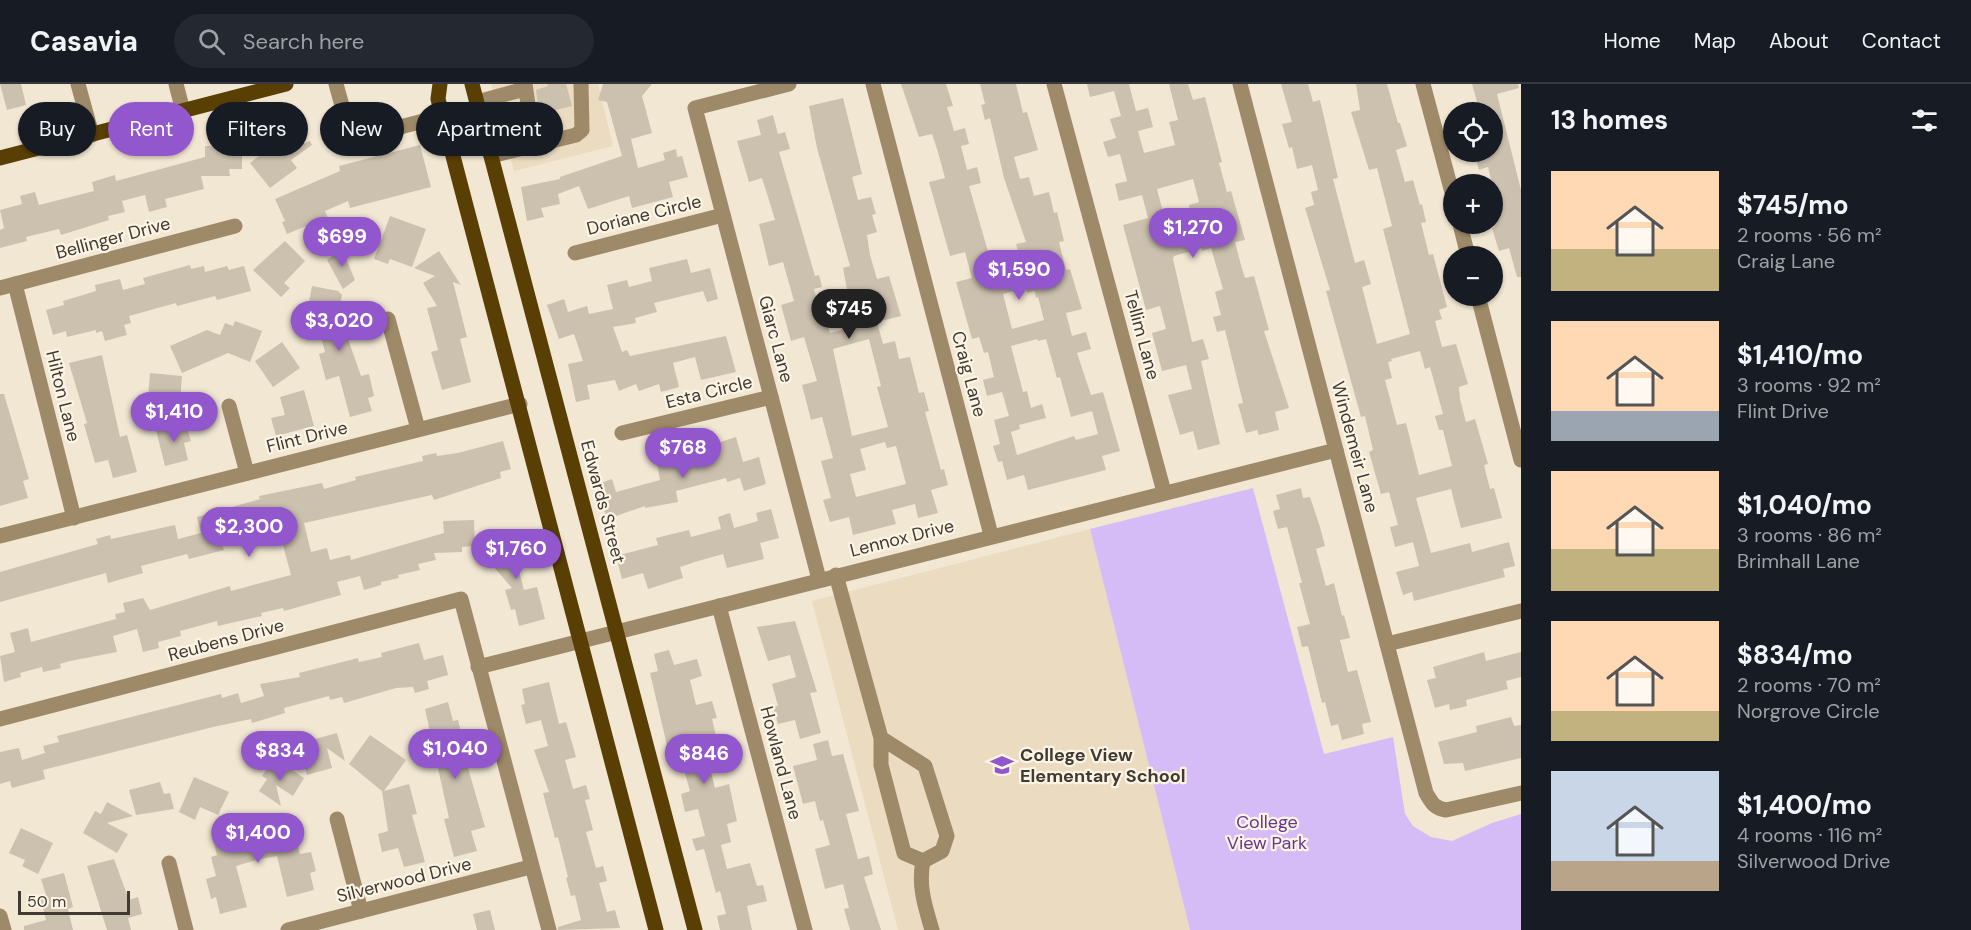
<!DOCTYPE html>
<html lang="en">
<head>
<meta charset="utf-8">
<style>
	body { margin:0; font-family:"DM Sans",sans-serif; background:#242831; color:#f1f3f6; height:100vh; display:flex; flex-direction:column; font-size:22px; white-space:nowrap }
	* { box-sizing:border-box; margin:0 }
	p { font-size:20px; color:#9ea1a6 }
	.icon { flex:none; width:33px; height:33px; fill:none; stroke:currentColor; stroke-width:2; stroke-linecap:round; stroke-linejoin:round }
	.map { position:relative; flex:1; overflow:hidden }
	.side { display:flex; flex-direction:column; background:#171b24; width:450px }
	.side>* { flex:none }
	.guide { position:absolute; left:18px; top:18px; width:570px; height:54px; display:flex; gap:12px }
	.buttons { position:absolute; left:1443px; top:18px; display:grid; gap:12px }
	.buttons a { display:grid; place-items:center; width:60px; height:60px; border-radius:50%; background:#171b24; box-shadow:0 2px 4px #0004; font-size:30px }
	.scale { position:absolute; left:18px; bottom:15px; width:112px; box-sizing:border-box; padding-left:6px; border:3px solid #3f3b33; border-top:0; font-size:16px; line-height:21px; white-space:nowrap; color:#3f3b33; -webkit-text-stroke:4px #fdf4e5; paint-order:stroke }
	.price { position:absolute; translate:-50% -51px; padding:0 14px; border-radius:21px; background:#9357cd; color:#fff; font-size:20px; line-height:39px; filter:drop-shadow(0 2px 3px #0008) }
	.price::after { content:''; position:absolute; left:50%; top:36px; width:18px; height:14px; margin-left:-9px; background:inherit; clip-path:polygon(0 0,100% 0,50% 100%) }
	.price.selected { background:#222; color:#fff }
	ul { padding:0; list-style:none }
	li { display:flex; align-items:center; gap:18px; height:150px; padding:0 30px }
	li span { display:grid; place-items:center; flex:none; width:168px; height:120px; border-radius:0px; color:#555 }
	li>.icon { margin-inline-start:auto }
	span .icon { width:72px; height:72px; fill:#fffc; stroke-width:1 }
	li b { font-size:26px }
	h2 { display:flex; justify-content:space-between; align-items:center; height:72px; padding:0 30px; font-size:26px }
	.pill { padding:0 21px; border-radius:27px; background:#171b24; box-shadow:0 2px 4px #0004; font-size:21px; line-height:54px }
	.pill.selected { background:#9357cd; color:#fff }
	header { display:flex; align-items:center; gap:36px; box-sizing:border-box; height:84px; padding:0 30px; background:#171b24; border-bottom:2px solid #363941 }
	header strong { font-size:28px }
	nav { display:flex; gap:33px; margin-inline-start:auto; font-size:21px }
	.search { width:420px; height:54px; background:#242831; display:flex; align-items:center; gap:15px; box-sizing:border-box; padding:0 21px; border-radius:33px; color:#9ea1a6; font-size:22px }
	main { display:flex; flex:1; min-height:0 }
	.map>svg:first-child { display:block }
	.built { fill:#eadbc1 }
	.green { fill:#d6bcf7 }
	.building { fill:#ccc1af; fill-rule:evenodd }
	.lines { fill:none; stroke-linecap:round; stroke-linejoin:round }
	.minor { stroke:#9e8a69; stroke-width:15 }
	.major { stroke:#5a3f04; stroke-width:15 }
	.labels { text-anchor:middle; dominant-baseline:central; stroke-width:4.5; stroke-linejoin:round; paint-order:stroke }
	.street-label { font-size:18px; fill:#3f3b33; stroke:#fdf4e5 }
	.poi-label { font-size:18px; font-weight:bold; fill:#3f3b33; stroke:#fdf4e5; text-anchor:start }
	.park-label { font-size:18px; fill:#643690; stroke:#fdf4e5 }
</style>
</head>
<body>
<header>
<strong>Casavia</strong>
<div class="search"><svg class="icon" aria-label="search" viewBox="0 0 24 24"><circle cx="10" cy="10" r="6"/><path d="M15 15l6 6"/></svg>Search here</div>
<nav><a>Home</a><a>Map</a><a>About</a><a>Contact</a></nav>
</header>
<main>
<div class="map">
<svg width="1521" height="846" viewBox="0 0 1521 846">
	<rect width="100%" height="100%" fill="#f2e7d3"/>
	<!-- built -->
	<g class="built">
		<path d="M491 0H598L613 62 514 87Z"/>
		<path d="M1090 445 1190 846H898L812 517Z"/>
	</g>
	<!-- green -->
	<path class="green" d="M1253 404 1324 670 1393 653 1405 730 1413 742 1431 753 1452 757 1492 739 1521 730V846H1190L1090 445Z"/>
	<!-- building -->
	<g class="building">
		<path d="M0 0H21L26 21 7 26Z"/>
		<path d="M547 0H566L572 22 539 30 536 6 548 2Z"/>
		<path d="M603 0H652L642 12 652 49 631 55 638 84 665 76 663 69 676 65 677 73 682 72 688 93 669 98 673 113 632 124 629 112 588 125 579 102 558 110 560 120 541 124 544 133 527 137 521 103 560 95V93L622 72 607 18 598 16Z"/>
		<path d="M901 0H946L953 22 947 23 954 47 965 44 969 60 961 62 967 86 977 83 981 99 969 102 994 188 1022 181 1016 160 1026 158 1004 94 990 34 985 36 981 21 985 20 980 0H1016L1023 29 1027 28 1038 66 1014 73 1020 95 1029 93 1034 112 1049 108 1054 129 1057 128 1064 157 1059 158 1066 186 1070 185 1082 225 1066 229 1072 252 1086 248 1091 265 1077 269 1091 311 1103 308 1120 367 1102 372 1106 386 1028 406 1024 391 1007 396 1002 377 998 378 993 362 1000 360 994 336 1009 332 1002 308 987 312 983 296 994 293 988 268 984 269 979 253 972 255 956 198 972 194 965 168 950 172 929 98 945 94 938 68 932 50 919 53ZM1026 203 1027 209 1035 207 1036 214 1038 213 1044 236 1012 245 1003 210ZM1037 255 1038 257 1046 255 1057 294 1060 293 1071 333 1092 327 1098 350 1076 356 1074 352 1017 371 1011 348 1020 345 1019 341 1046 334 1042 320 1031 324 1027 307 1023 308 1011 262Z"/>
		<path d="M1087 0H1129L1136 27 1148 24 1153 43 1138 47 1144 69 1175 61 1169 38 1178 36 1169 0H1188L1193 16 1205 13 1222 78 1219 79 1227 108 1231 107 1245 156 1235 158 1241 181 1245 194 1254 192 1269 246 1264 247 1289 324 1275 328 1279 346 1259 351 1257 346 1246 349 1238 320 1243 319 1225 246 1217 248 1213 233 1221 231 1215 208 1223 205 1211 164 1202 167V164L1174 172 1173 175 1192 258 1203 255 1209 275 1201 277 1220 360 1198 366 1193 347 1180 351 1168 311 1192 305 1186 281 1162 287 1152 249 1166 245 1160 222 1146 226 1123 141 1148 134 1142 111 1119 117 1115 100 1127 97 1120 70 1108 73 1103 58 1116 54 1110 35 1121 32 1114 7 1090 13ZM1193 95 1199 118 1189 121 1190 125 1164 132 1157 105Z"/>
		<path d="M1281 0H1308L1313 18 1320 16 1338 94 1333 95 1355 179 1364 176 1371 200 1362 203 1377 260 1410 250 1383 145 1392 142 1377 84 1369 86 1351 28 1360 26 1356 0H1387L1398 39H1400L1407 62 1396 66 1405 98 1413 96 1420 121 1422 120 1426 138 1421 139 1429 171 1433 170 1447 223 1439 226 1442 235 1435 237 1442 263 1456 260 1468 300 1459 303 1460 315 1466 338 1475 335 1488 380 1484 381 1490 405 1494 404 1502 434 1461 444 1451 405 1416 414 1431 469 1470 459 1472 468 1509 458 1515 482 1503 485 1505 493 1414 517 1412 508 1403 511 1396 488 1419 482 1413 458 1395 463 1390 443 1398 441 1389 408 1381 410 1369 368 1373 366 1365 332 1361 333 1326 207 1330 206 1305 124 1314 121 1311 108 1318 106 1312 81 1297 85 1292 63 1289 64 1282 40 1292 38ZM1420 267 1425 285 1430 283 1443 330 1435 332 1439 346H1443L1452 382 1419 391 1406 339 1397 341 1385 296 1392 294 1388 278 1392 277 1391 275Z"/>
		<path d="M1472 0H1518L1519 4 1497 10 1521 106V193H1517L1509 164 1499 167 1492 144 1495 143 1492 133V100L1488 83 1479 86 1474 68H1492V28H1480Z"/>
		<path d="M843 14 862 90 852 93 858 116 871 113 876 130 872 131 877 148 867 151 870 171 877 195 889 192 901 232 877 238 883 260 895 257 899 275 910 273 919 309 924 308 929 327 925 328 941 386 944 385 948 401 931 406 938 429 918 434 915 420 892 426 896 440 853 451 849 433 830 438 823 416 831 414 821 377 833 374 822 333 811 336 802 301 817 297 804 253 791 257 781 221 794 217 783 178 769 182 759 140 775 136 768 113 762 94 749 98 737 57 761 51 757 36 773 31 778 50 785 48 790 65 779 68 815 192 819 191 822 203 814 205 821 232 825 230 830 249 854 243 843 184 850 182 817 64 809 22ZM869 255 881 302 877 303 888 343 852 352 833 265ZM885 358 887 364 896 362 906 400 856 413 850 390 866 386 860 365Z"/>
		<path d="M519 23V39L503 43 499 28Z"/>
		<path d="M310 57 312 61 291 76 297 84 270 104 250 79 275 59 277 62 279 60 285 67Z"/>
		<path d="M242 61V85H229L230 92H201L204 105 165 115 167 123 149 128 145 111 122 117 125 128 108 132 109 136 61 151 59 145 26 153 27 157 0 164V146L4 144 0 126 22 120 20 112 35 108 39 121 94 107 92 98 115 91 116 97 205 73V62Z"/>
		<path d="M420 61 431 103 350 124 348 117 325 127 332 144 316 151 311 140 287 150 282 138 285 137 275 115 340 87 339 82Z"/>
		<path d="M390 132 426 145 412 183 390 175 388 180 374 175Z"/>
		<path d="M285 157 305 177 284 199 290 204 281 213 253 186Z"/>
		<path d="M345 162V172L355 196 343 205 327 176Z"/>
		<path d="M439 167 461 201 453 198 467 253 460 255 471 298 442 306 431 268 438 266 427 224 437 222 423 199 435 192 414 184Z"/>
		<path d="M687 175 691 189 710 184 718 215 707 218 703 207 654 219 657 228 635 234 636 239 613 243 622 268 627 266 630 272 726 252 736 288 701 296 695 273 673 279 679 303 661 308 659 300 639 307 636 300 619 307 615 296 587 301 590 315 576 318 568 280 583 277 574 250 559 255 547 221 564 215 568 228 587 222 589 230 613 225 607 201 627 196 629 203 652 197 649 184Z"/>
		<path d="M190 181 191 185 204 182 205 188 227 182 229 186 244 182 251 207 217 216 215 212 177 222 176 219 129 232 131 239 124 241 127 251 105 257 102 247 96 249V246L67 253 66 247 53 251 46 226 64 221 63 217 96 207 95 201 120 195 123 206 145 200 143 194Z"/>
		<path d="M312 202 338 207 342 211 333 256 347 252 361 292 369 290 374 312 368 314 372 327 350 333 339 292 326 296 319 270 325 268 318 242 319 236 306 234Z"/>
		<path d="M235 237 262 247 250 278 228 269 182 289 170 262 207 246 220 251 225 239 233 242Z"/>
		<path d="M282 258 300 284 273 303 255 277Z"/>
		<path d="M102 271 120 353 127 351 137 388 113 394 108 376 95 379 84 340 87 339 69 279Z"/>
		<path d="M150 289 182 292 179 331 147 327Z"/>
		<path d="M304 306 314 342 276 352 271 334 285 331 280 313Z"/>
		<path d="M0 310H4L29 395 23 397 28 414 0 422Z"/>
		<path d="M185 338 191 357 184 359 188 376 165 382 156 346Z"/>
		<path d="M736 353 743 378 759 373 766 400 744 407 740 394 727 398 726 394 676 407 678 418 645 424V422L607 435 595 401 612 395 616 408 660 396 657 380 679 376 677 370 693 366 696 376 720 370 717 359Z"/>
		<path d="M503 357 511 385 500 388 501 394 434 416 432 411 304 439 311 468 327 464 330 476 350 471 351 476 444 449 443 437 474 436 475 462 462 463V468L434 469 436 476 418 480 420 486 398 491 399 494 381 498V501L364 506 360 492 337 498 341 511 284 527 283 524 261 529 262 532 244 536 218 542 217 537 180 547 181 552 158 558 159 564 143 568 137 545 113 552 117 568 70 577 60 580 61 584 43 588 42 583 20 589 21 593 4 598 0 572 15 568 10 549 28 544 31 558 116 535 115 530 125 528 123 519 143 514 150 526 230 502 231 507 291 491 281 454 271 457 269 448 222 461 224 466 189 475 187 470 141 482 143 489 108 499 106 489 0 518V488L98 460 96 455 110 451 111 455 175 441 178 455 201 449 197 433 260 415 259 412 322 399 324 405 356 396 355 393 423 377 422 372 436 369 437 372 458 369Z"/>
		<path d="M1301 404 1303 414 1310 413 1320 443 1325 462 1316 465 1326 502 1334 499 1342 532 1344 531 1350 554 1340 556 1348 588 1357 586 1371 638 1362 640 1364 650 1342 656 1338 640 1331 642 1325 618 1322 619 1308 562 1302 563 1297 543 1310 540 1299 499H1302L1287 443 1278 445 1273 427 1280 425 1276 411Z"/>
		<path d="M771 425 779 454 760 459 764 475 727 484 723 470 698 477 680 483 683 494 648 505 643 489 622 495 616 472 658 461 656 454 689 446 691 453 721 445 718 433 730 429 734 444 758 437 756 429Z"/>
		<path d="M502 448 518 466 521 464 530 474 518 484 524 506 537 503 545 535 519 542 515 525 511 526 505 506 512 504 494 483 497 480 485 465Z"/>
		<path d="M795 537 817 608 810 609 821 649 800 655 795 636 778 640 773 623 778 622 772 600 796 593 790 571 768 577 757 543Z"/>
		<path d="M419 559 424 576 443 571 448 591 427 597 429 605 415 609 413 603 396 604 344 619 342 613 330 616 329 612 284 624 285 629 252 639 251 635 213 643 43 686 45 695 12 704 10 697 0 700V668L19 664 22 676 45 669 43 662 59 658 57 652 221 610 222 614 238 609 241 619 264 612 260 600 300 593 299 589 358 574 359 578 382 573 381 569Z"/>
		<path d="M669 566 674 581 697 575 702 592 690 596 696 621 712 617 717 634 712 635 717 656 704 659 705 665 715 704 729 700 737 737 727 740 731 758 721 761 727 785 750 779 757 802 763 801 767 817 747 822 752 846H720L717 832 726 830 720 807 716 809 704 765 696 767 692 755 705 752 698 725 685 728 681 710 690 707 679 668 669 670 650 589 658 587 654 570Z"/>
		<path d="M1484 568 1486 577 1521 568V593L1506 597 1508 605 1466 616 1467 622 1450 626 1449 620 1435 624 1427 596 1436 594 1433 583Z"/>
		<path d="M549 598 559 640 566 638 576 673 565 676 573 705 586 701 590 715 585 716 593 746 586 748 596 784 603 782 607 797 599 799 607 828 615 826 620 844 558 846V843L581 836 575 811 571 812 566 794 568 793 558 753 555 754 543 709 549 708 534 666 548 662 541 636 526 640 521 621 525 620 522 605Z"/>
		<path d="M448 618 453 637 458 636 463 655 460 656 485 743 471 747 477 767 454 773 444 735 449 734 425 625Z"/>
		<path d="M1511 633 1514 642 1521 641V674L1465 687 1463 679 1444 680 1438 658 1477 648 1476 642Z"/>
		<path d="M337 649 345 677 327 664 332 684 307 691 302 674 308 673 304 658Z"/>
		<path d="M370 651 406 676 384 707 409 700 417 730 412 731 425 778 404 783 398 764 382 768 378 750 388 747 382 707 349 680Z"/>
		<path d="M828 656 832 672 843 670 854 709 859 727 846 730 858 775 869 772 873 790 864 793 881 846H850L844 825 849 824 843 800 825 805 815 765 830 761 823 736 820 737 815 717 803 720 793 682 817 676 813 660Z"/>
		<path d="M276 680 287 687 289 684 304 694 293 712 276 701 281 722 259 707 267 695 262 692 270 681 274 683Z"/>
		<path d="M194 693 229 708 218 731 200 723 195 736 179 728Z"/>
		<path d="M160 698 164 710 170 709 174 725 136 731 129 706Z"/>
		<path d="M107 718 133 732 107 739 128 750 117 769 83 749 95 727 101 730Z"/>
		<path d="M284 732 289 749 294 748 300 770 311 768 316 787 310 789 314 806 287 813 277 772 260 775 236 782 247 823 220 830 216 813 211 815 206 795 216 792 211 773 217 771 212 752 235 746 241 766 265 760 263 756 267 755 262 738Z"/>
		<path d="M21 744 53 759 38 790 22 782 25 776 9 769Z"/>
		<path d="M114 775 129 816 138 813 142 830 128 834 131 846H107L87 782Z"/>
		<path d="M64 789 73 823 68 825 73 846H24V842L46 836 40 813 46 811 41 795Z"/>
		<path d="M490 826 495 846H477L473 830Z"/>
	</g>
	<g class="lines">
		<!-- minor -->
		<g class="minor">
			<path d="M78 0 92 51"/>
			<path d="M176 0 183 27"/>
			<path d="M336 0 349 47 357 54 443 32"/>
			<path d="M525 0 534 61"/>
			<path d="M789 0 695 24 819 495"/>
			<path d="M873 0 991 451"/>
			<path d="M1054 0 1164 408"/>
			<path d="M1240 0 1426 709C1432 719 1434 724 1446 726L1521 709"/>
			<path d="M1423 0 1454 116"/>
			<path d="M477 18 525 5"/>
			<path d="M491 72 576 51 582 46 581 0"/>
			<path d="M1460 140 1468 172"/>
			<path d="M575 169 723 131"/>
			<path d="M15 200 74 434"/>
			<path d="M0 204 235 142"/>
			<path d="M1478 212 1521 376"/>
			<path d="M388 235 418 345"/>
			<path d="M229 322 247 389"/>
			<path d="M622 349 771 313"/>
			<path d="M0 452 520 320"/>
			<path d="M836 491 881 654V681L904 769 923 777 942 767 947 752 925 682 881 654"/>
			<path d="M719 522 805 846"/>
			<path d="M1387 560 1521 527"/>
			<path d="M478 583 1336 366"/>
			<path d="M0 635 461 515 549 846"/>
			<path d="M337 735 361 827"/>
			<path d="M923 777C918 802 925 822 932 846"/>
			<path d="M169 779 186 846"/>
			<path d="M0 832 4 846"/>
			<path d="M288 846 530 783"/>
		</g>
		<!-- major -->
		<g class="major">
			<path d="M440 0 438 15 656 846"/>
			<path d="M472 0 695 846"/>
			<path d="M0 74 286 0"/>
		</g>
	</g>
	<!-- icons -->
	<defs>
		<g id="school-bare" transform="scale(1.8)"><path d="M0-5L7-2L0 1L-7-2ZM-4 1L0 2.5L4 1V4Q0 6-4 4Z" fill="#9357cd" stroke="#fdf4e5" stroke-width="2.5" paint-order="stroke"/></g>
	</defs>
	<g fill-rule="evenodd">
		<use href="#school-bare" x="1002" y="681"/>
	</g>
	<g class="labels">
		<!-- street labels -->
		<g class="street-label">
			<text transform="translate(644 131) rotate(-14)">Doriane Circle</text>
			<text transform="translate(113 154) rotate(-15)">Bellinger Drive</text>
			<text transform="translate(1142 251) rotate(75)">Tellim Lane</text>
			<text transform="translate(776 255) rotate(75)">Giarc Lane</text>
			<text transform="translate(969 290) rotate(75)">Craig Lane</text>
			<text transform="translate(709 308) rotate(-14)">Esta Circle</text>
			<text transform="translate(63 312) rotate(76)">Hilton Lane</text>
			<text transform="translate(307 353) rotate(-14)">Flint Drive</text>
			<text transform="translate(1355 363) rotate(75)">Windemeir Lane</text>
			<text transform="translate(603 418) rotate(75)">Edwards Street</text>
			<text transform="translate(902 454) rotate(-14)">Lennox Drive</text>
			<text transform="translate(226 556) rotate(-15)">Reubens Drive</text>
			<text transform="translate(781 679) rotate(75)">Howland Lane</text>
			<text transform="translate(404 796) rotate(-14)">Silverwood Drive</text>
		</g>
		<!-- poi labels -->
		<g class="poi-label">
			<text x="1020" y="671">College View<tspan x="1020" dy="21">Elementary School</tspan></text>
		</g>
		<!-- park labels -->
		<g class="park-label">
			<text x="1267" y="738">College<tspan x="1267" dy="21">View Park</tspan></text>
		</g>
	</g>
</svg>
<div class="buttons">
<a><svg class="icon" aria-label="locate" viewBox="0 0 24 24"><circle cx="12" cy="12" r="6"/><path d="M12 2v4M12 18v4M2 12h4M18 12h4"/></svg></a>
<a>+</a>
<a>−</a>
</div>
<div class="scale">50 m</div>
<b class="price" style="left:1193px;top:175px">$1,270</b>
<b class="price" style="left:342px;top:184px">$699</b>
<b class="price" style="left:1019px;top:217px">$1,590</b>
<b class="price selected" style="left:849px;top:256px">$745</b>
<b class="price" style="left:339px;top:268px">$3,020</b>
<b class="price" style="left:174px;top:359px">$1,410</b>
<b class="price" style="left:683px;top:395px">$768</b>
<b class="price" style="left:249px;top:474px">$2,300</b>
<b class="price" style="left:516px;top:496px">$1,760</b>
<b class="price" style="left:455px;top:696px">$1,040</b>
<b class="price" style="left:280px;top:698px">$834</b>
<b class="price" style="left:704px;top:701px">$846</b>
<b class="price" style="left:258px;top:780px">$1,400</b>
<div class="guide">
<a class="pill">Buy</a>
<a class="pill selected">Rent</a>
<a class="pill">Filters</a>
<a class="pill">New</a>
<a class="pill">Apartment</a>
</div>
</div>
<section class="side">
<h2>13 homes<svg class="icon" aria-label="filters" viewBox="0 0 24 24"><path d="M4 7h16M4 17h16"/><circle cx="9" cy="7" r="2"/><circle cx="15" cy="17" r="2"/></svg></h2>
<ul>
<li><span style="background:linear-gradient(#ffd9b3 65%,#c2b280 0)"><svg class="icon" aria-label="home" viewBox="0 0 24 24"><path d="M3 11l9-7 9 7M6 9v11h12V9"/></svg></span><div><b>$745/mo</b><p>2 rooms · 56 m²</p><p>Craig Lane</p></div></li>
<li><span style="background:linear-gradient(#ffd9b3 75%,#9aa5b1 0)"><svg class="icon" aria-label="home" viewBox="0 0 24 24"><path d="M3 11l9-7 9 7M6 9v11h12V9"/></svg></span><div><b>$1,410/mo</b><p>3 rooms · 92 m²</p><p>Flint Drive</p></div></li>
<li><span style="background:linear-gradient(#ffd9b3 65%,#c2b280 0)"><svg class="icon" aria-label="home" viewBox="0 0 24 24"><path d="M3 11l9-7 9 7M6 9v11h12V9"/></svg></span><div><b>$1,040/mo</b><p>3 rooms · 86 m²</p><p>Brimhall Lane</p></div></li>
<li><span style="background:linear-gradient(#ffd9b3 75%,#c2b280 0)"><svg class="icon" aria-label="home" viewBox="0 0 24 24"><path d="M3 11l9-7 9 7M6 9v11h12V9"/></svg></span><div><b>$834/mo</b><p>2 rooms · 70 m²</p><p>Norgrove Circle</p></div></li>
<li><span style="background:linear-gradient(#c9d6e8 75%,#b9a48a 0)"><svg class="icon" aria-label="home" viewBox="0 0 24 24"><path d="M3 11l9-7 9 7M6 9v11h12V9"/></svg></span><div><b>$1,400/mo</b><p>4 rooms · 116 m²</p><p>Silverwood Drive</p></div></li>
</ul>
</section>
</main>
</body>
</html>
